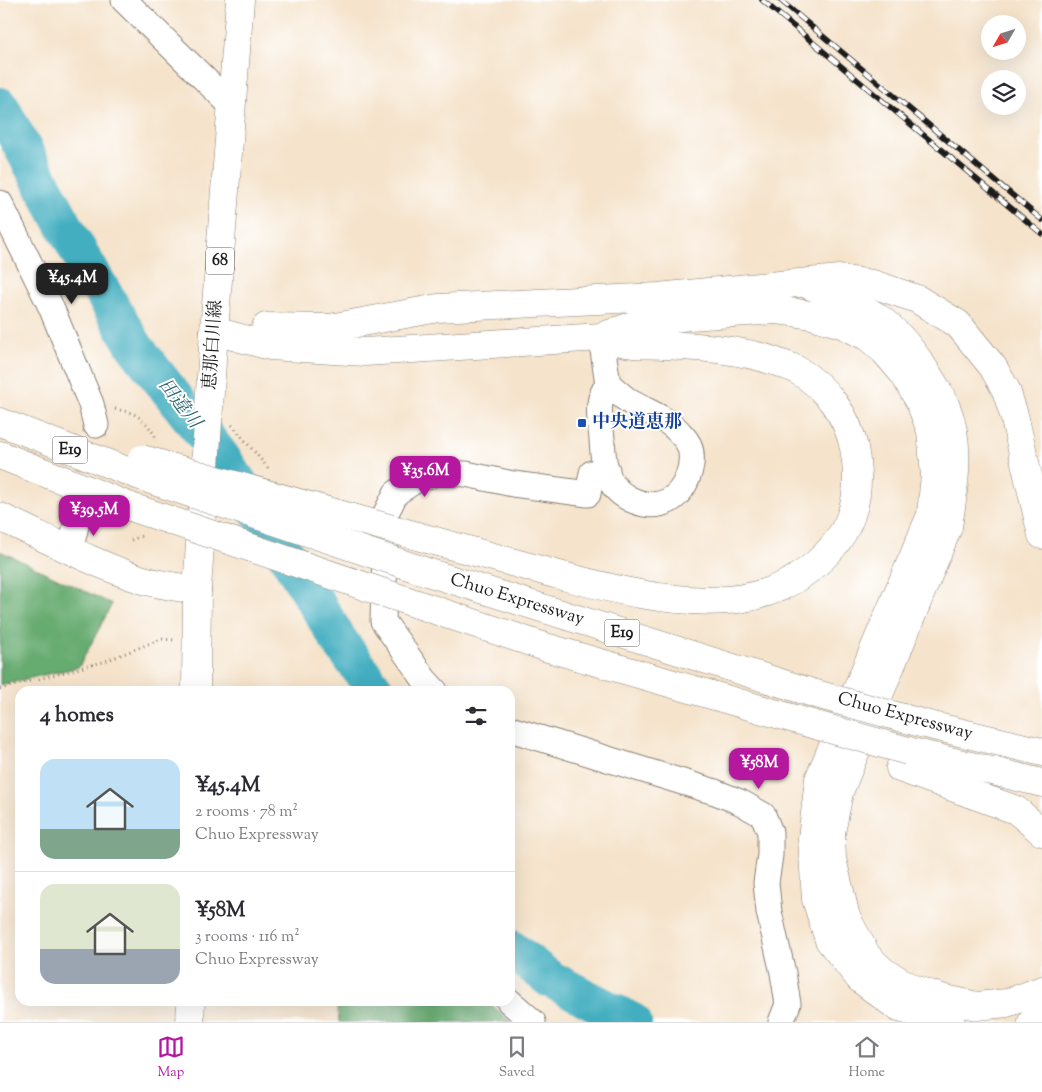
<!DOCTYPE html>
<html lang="en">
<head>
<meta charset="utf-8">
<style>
	body { margin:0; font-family:"Sorts Mill Goudy","Noto Serif JP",serif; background:#f2f2f3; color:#2b2b33; height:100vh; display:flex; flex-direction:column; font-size:19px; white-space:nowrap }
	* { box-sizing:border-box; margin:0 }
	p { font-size:16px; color:#7c7c81 }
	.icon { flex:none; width:28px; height:28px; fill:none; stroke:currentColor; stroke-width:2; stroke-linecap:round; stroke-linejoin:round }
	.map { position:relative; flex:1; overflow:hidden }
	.side { position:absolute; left:15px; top:686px; width:500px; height:320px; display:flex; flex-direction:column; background:#fff; border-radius:15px; box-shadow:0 5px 20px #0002 }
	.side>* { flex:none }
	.needle { width:32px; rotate:231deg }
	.buttons { position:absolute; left:981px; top:15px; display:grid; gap:10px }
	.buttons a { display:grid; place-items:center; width:45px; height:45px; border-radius:50%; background:#fff; box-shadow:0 5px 20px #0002; font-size:25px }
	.price { position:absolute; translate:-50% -42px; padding:0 11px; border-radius:10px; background:#b5179e; color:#fff; font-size:16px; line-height:32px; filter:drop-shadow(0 1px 2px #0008) }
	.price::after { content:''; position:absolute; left:50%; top:30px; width:15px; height:11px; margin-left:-8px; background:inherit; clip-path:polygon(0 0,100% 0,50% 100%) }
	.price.selected { background:#222; color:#fff }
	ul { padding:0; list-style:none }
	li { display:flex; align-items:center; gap:15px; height:125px; padding:0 25px }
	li+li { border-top:1px solid #e1e1e2 }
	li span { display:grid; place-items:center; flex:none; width:140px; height:100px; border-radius:15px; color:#555 }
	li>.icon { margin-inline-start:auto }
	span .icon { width:60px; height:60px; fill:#fffc; stroke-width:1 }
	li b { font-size:21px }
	h2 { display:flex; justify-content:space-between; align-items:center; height:60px; padding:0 25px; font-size:21px }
	.menu { display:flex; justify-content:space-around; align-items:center; height:70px; border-top:1px solid #e1e1e2; background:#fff; font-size:14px; color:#7c7c81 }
	.menu a { display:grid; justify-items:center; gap:2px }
	.menu .selected { color:#b5179e }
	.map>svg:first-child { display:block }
	.forest { fill:#66ab70; stroke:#416446 }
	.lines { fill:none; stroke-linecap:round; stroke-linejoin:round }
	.river { stroke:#42aec0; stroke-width:38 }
	.minor-tunnel { stroke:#cabba8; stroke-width:25; stroke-dasharray:25 12; stroke-linecap:butt }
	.minor-casing { stroke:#888074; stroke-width:27 }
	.major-casing { stroke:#888074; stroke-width:29 }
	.highway-casing { stroke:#888074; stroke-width:29 }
	.path { stroke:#888074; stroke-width:3; stroke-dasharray:1 4; stroke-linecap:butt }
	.minor { stroke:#fff; stroke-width:25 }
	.major { stroke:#fff; stroke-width:28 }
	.highway { stroke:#fff; stroke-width:28 }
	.rail-casing { stroke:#1c1c1c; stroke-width:5.5 }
	.rail { stroke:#fff; stroke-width:4; stroke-dasharray:11; stroke-linecap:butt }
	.highway-bridge-casing { stroke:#888074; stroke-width:29; stroke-linecap:butt }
	.highway-bridge { stroke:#fff; stroke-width:28 }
	.transit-dot { fill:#1a4fb4; stroke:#fff; stroke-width:2 }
	.labels { text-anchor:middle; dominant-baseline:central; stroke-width:4; stroke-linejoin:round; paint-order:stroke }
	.shield { fill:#fff; stroke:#606060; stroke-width:1 }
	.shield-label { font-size:16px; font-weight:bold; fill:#1c1c1c }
	.street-label { font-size:18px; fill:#1c1c1c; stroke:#fff }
	.transit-label { font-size:18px; font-weight:bold; fill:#164399; stroke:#fff; text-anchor:start }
	.water-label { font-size:19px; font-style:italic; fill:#2f656e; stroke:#fff }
</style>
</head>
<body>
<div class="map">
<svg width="1042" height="1022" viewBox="0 0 1042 1022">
	<rect width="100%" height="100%" fill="#fff"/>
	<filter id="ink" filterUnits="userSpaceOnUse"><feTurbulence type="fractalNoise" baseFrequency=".02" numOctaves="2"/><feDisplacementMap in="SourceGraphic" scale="10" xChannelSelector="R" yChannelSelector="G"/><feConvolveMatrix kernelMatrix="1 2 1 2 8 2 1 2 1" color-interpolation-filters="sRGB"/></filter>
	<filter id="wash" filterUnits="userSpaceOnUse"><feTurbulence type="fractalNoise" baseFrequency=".0096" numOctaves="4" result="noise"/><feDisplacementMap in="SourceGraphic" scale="20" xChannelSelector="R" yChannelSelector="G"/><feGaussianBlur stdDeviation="1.12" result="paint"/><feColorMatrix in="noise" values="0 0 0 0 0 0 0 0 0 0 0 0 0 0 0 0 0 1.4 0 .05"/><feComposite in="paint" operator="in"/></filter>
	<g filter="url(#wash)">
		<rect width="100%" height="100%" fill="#f5e3cb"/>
		<!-- forest -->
		<g class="forest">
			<path d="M0 551 112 604 79 667 0 685Z"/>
			<path d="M337 1001H487L511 1022H339Z"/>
		</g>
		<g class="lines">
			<!-- river -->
			<g class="river">
				<path d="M0 106 76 247 135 347 219 454 275 536 340 642 376 691"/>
				<path d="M510 948 550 979 633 1022"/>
			</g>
		</g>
	</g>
	<g filter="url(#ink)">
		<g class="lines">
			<!-- minor-tunnel -->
			<path class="minor-tunnel" d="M81 507 96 425"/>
			<!-- minor casing -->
			<g class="minor-casing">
				<g id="minor">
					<path d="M124 0 231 105"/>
					<path d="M0 203 51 307 91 404 96 425"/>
					<path d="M601 337 608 384C616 390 623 398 632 403 648 412 667 418 680 433 683 436 687 441 689 445 696 463 686 492 668 501 648 511 620 499 610 480 603 468 603 452 602 439 600 418 595 402 608 384"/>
					<path d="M70 550 79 514"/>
					<path d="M435 691 424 679 383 621 386 513 396 493 416 480 438 473 466 474 513 484 588 494 592 473 607 470"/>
					<path d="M510 729 715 792 740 802 763 815 770 832V855L766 883 769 912 783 973 788 1004 781 1022"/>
					<path d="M509 1001 533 1022"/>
				</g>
			</g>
			<!-- major casing -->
			<g class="major-casing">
				<g id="major">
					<path d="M0 517C46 538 92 563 140 579 159 585 178 587 197 590"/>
					<path d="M196 691 197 590 214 331 240 0"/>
					<path d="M190 1022 191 1001"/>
				</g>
			</g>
			<!-- highway casing -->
			<g class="highway-casing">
				<g id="highway">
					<path d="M809 285C832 294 856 303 877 317 896 330 909 346 921 364 930 378 940 392 946 407 962 445 954 488 948 527L839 792 831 833 832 859 846 917 867 956 884 972 914 989 945 999 977 1006 1007 1003 1042 990"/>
					<path d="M266 327 330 328 438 308 658 297 839 279 873 284 917 299 958 324 993 367 1006 390 1014 415 1042 535"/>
					<path d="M214 331 270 346 365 352 601 337 643 322 689 316 776 310 812 315 842 324 868 337 885 352 903 373 920 402 931 431 935 475 931 515 819 779 812 839 816 899 829 940 860 979 899 1008 951 1022"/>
					<path d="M0 422 140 476"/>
					<path d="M0 455 131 507"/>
					<path d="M435 541C475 552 515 563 555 574 612 589 668 604 727 600 757 598 783 589 807 571 850 539 864 500 854 448 848 416 825 386 797 370 790 366 781 364 774 361 739 349 700 347 663 345 654 344 644 345 634 344 624 343 612 340 602 337"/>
					<path d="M427 572 816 694"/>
					<path d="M417 604 545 647 805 722"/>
					<path d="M921 723 1042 752"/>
					<path d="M908 751 1042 783"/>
					<path d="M900 768 1016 810 1042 832"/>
					<path d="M1032 1022 1042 1018"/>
				</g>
			</g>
			<!-- path -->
			<g class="path">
				<path d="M115 409C138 413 145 419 157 439"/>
				<path d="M232 425 268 468"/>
				<path d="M131 540 142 536"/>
				<path d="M0 689 103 662 161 639 174 640"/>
			</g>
			<!-- minor -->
			<use href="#minor" class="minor"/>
			<!-- major -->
			<use href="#major" class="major"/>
			<!-- highway -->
			<use href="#highway" class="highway"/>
			<!-- rail casing -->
			<g class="rail-casing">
				<g id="rail">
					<path d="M762 0 1042 234"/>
					<path d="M780 0 1042 220"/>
				</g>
			</g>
			<!-- rail -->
			<use href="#rail" class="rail"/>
			<!-- highway-bridge casing -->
			<g class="highway-bridge-casing">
				<g id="highway-bridge">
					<path d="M142 459 435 541"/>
					<path d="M148 479 427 572"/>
					<path d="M131 507 417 604"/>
					<path d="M816 694 921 723"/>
					<path d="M805 722 908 751"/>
				</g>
			</g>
			<!-- highway-bridge -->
			<use href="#highway-bridge" class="highway-bridge"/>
		</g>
	</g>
	<!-- markers -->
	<rect class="transit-dot" x="577" y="418" width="10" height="10" rx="2.5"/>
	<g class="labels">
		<!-- shield labels -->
		<g class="shield">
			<rect x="206" y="247.5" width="28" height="27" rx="4"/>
			<rect x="52.5" y="436.5" width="35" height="27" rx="4"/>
			<rect x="604.5" y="619.5" width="35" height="27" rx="4"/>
		</g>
		<g class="shield-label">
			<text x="220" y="261">68</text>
			<text x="70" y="450">E19</text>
			<text x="622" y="633">E19</text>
		</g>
		<!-- street labels -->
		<g class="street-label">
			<text transform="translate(214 345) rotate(-86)">恵那白川線</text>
			<text transform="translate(517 600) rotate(17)">Chuo Expressway</text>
			<text transform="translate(905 717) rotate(15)">Chuo Expressway</text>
		</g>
		<!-- transit labels -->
		<g class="transit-label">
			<text x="592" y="423">中央道恵那</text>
		</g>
		<!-- water labels -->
		<g class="water-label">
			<text transform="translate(179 404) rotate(52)">田違川</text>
		</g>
	</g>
</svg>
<div class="buttons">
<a><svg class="needle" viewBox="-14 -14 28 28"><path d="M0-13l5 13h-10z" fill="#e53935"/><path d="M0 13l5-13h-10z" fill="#7c7c81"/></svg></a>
<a><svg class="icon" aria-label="layers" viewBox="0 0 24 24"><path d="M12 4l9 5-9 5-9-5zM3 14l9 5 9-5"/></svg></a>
</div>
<b class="price selected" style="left:72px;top:305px">¥45.4M</b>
<b class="price" style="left:425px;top:498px">¥35.6M</b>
<b class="price" style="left:94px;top:537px">¥39.5M</b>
<b class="price" style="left:759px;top:790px">¥58M</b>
<section class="side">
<h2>4 homes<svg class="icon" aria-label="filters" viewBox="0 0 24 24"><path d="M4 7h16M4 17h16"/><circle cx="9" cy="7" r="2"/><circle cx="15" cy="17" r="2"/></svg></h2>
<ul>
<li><span style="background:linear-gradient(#bfe0f5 70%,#7fa58c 0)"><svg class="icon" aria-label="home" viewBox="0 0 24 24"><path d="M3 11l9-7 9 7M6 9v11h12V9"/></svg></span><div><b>¥45.4M</b><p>2 rooms · 78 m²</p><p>Chuo Expressway</p></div></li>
<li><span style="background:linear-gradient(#dfe7d0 65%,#9aa5b1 0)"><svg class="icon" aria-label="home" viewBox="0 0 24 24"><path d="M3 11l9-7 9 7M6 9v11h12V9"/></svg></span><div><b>¥58M</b><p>3 rooms · 116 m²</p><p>Chuo Expressway</p></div></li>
</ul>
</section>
</div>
<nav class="menu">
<a class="selected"><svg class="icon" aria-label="map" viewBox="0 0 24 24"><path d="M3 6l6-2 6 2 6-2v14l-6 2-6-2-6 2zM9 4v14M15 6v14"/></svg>Map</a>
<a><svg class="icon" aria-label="saved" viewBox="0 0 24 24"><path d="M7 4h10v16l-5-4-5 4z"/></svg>Saved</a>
<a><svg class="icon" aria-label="home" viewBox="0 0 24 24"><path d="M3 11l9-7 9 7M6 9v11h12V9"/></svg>Home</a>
</nav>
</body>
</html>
